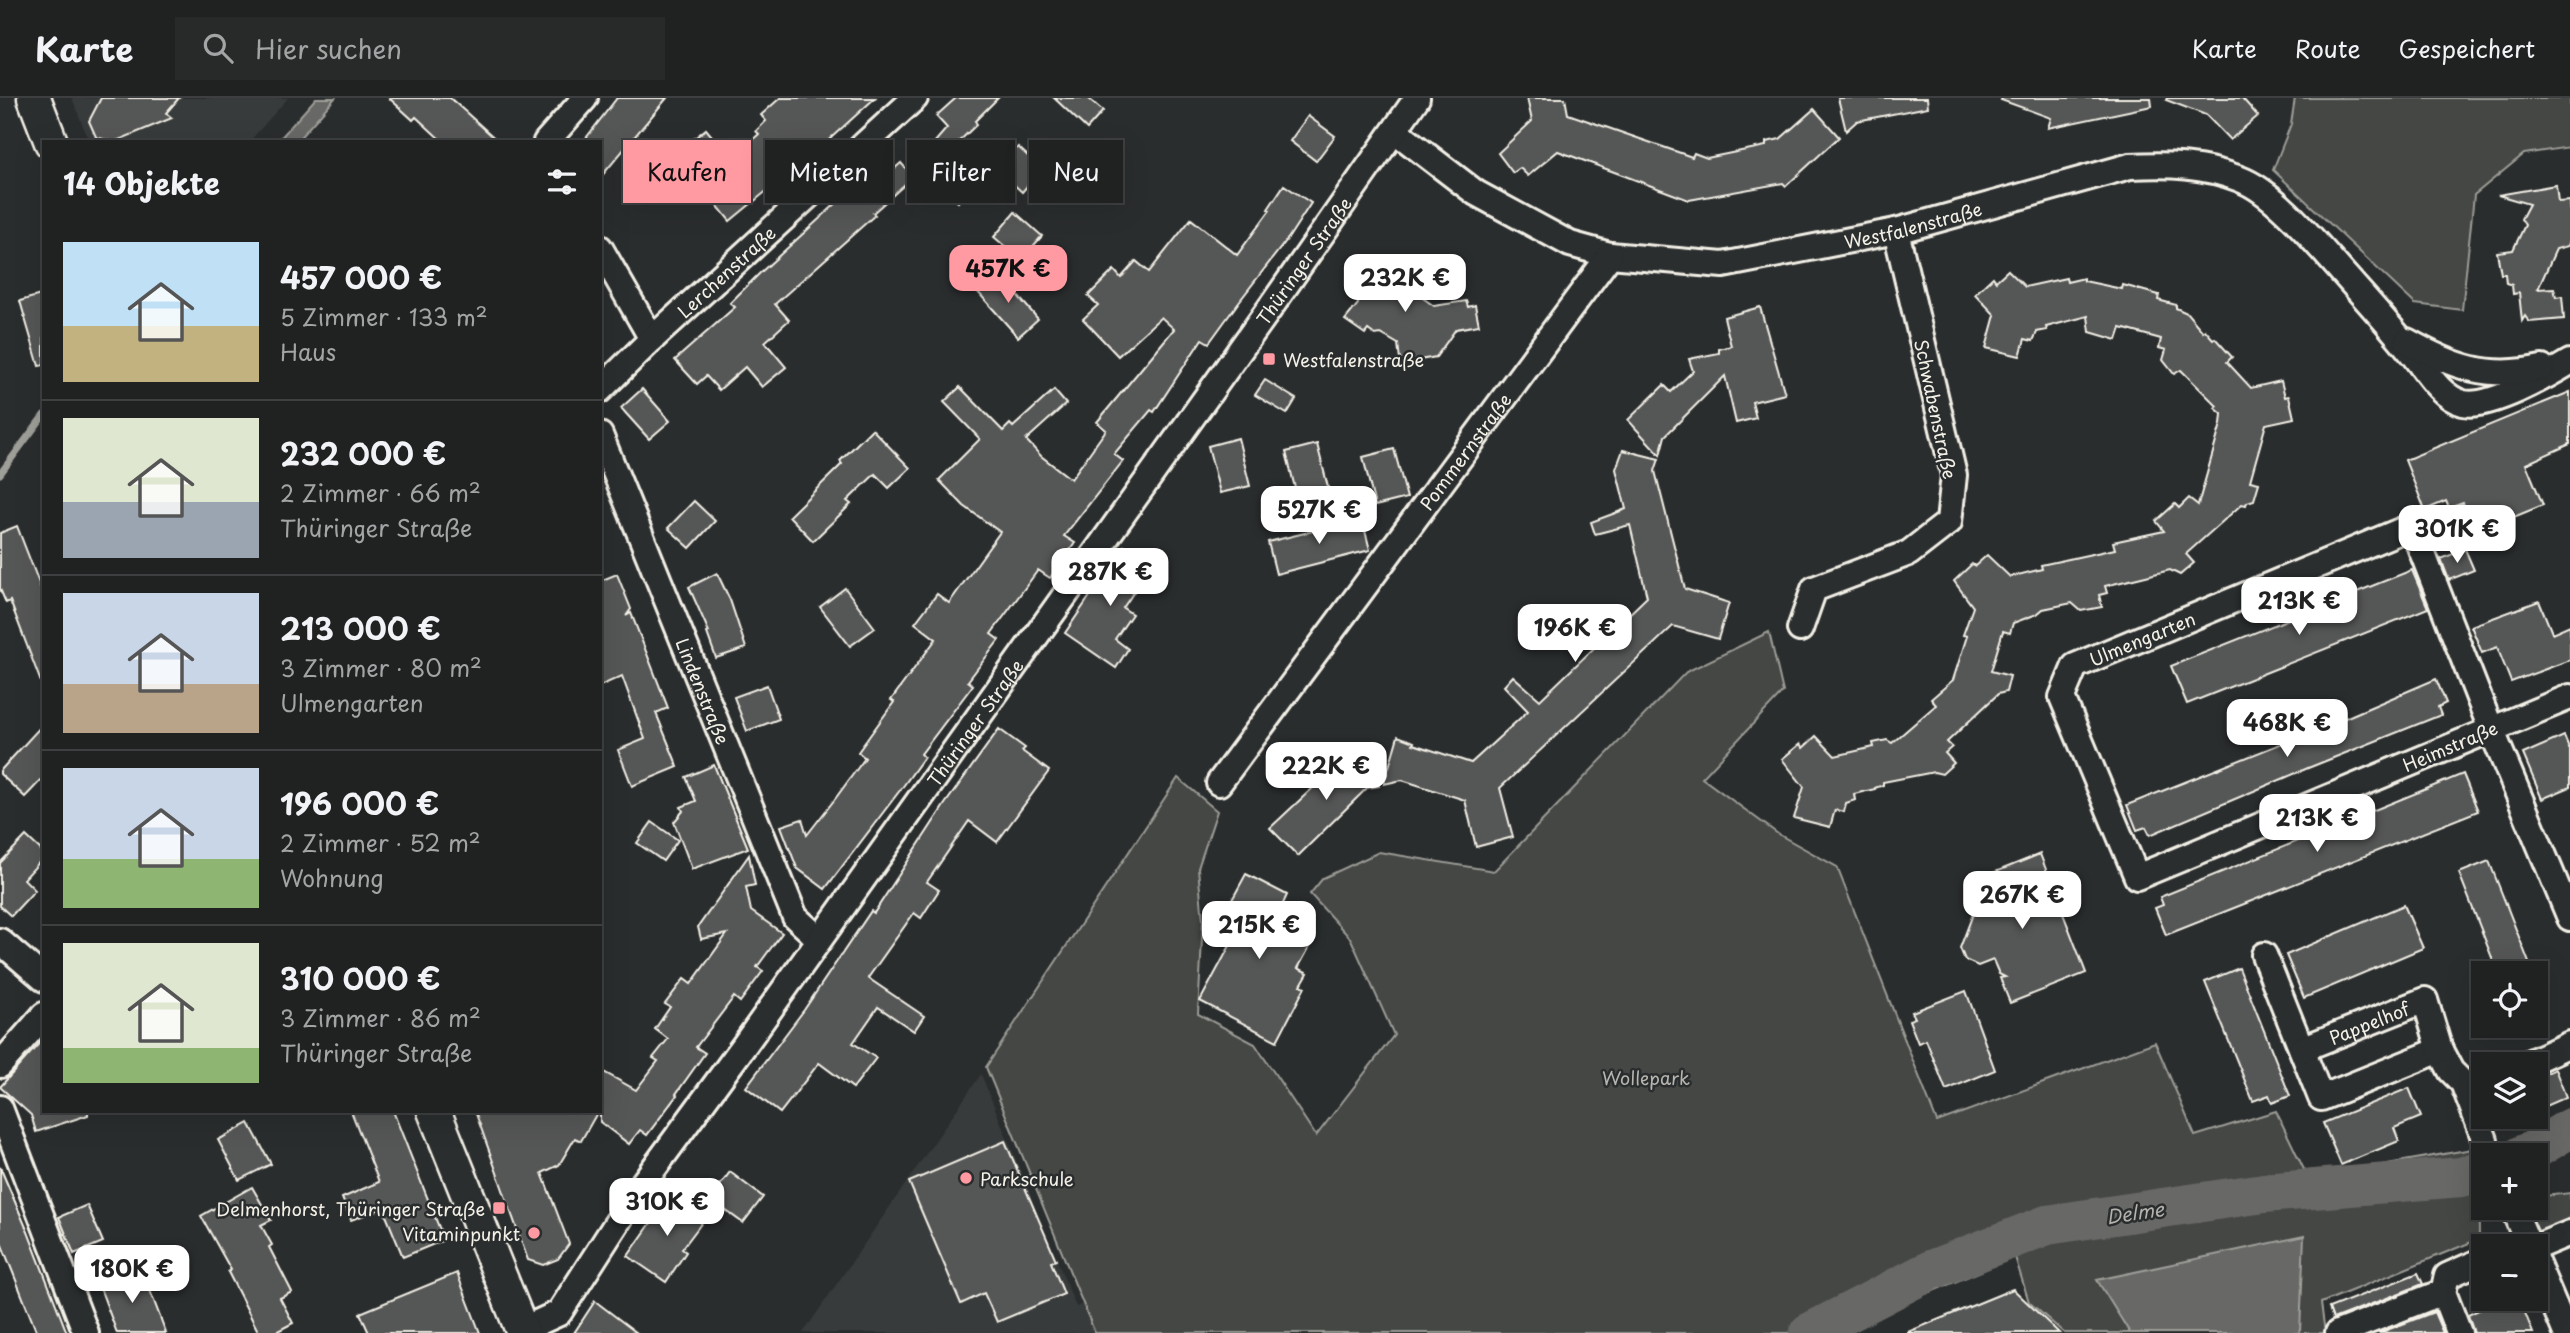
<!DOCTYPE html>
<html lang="de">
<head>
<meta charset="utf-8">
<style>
	body { margin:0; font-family:"Playpen Sans",sans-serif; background:#282a2a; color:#f1f3f6; height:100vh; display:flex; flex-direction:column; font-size:26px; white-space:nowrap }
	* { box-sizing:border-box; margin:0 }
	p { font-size:23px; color:#a2a4a5 }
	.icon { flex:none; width:38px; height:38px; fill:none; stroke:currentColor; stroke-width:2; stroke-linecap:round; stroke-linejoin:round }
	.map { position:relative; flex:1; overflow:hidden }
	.details { position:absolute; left:42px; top:42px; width:560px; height:973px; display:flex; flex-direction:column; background:#202222; border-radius:0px; box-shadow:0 7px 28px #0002,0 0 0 2px #3d3f40 }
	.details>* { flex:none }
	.top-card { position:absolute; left:623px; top:42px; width:665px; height:63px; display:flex; gap:14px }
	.controls { position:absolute; left:2471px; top:863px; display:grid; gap:14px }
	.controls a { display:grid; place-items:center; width:77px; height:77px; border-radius:0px; background:#202222; box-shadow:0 7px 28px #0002,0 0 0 2px #3d3f40; font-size:35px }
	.price { position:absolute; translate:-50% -60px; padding:0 16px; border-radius:14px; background:#fff; color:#222; font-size:23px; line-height:46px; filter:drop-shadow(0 2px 4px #0008) }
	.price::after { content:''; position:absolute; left:50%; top:42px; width:21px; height:16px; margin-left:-10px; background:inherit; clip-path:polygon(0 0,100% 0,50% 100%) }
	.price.current { background:#ff9aa2; color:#111 }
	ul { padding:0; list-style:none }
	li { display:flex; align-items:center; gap:21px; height:175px; padding:0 21px }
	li+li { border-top:2px solid #3d3f40 }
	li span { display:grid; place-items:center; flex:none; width:196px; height:140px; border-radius:0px; color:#555 }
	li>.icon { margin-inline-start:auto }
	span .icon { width:84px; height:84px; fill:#fffc; stroke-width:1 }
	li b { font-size:30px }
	h2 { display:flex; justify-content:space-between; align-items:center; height:84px; padding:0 21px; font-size:30px }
	.tag { padding:0 24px; border-radius:0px; background:#202222; box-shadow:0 7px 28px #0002,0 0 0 2px #3d3f40; font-size:24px; line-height:63px }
	.tag.current { background:#ff9aa2; color:#111 }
	header { display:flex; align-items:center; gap:42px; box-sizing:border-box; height:98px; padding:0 35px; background:#202222; border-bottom:2px solid #3d3f40 }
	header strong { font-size:33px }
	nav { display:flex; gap:38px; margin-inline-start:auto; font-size:24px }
	.search { width:490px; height:63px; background:#282a2a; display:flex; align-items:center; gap:18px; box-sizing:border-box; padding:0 24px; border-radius:0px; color:#a2a4a5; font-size:26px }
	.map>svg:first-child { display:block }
	.built { fill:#373a3a }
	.green { fill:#444645; stroke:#9c9c96; stroke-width:2 }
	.water { fill:#676866; stroke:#9f9f9a; stroke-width:2 }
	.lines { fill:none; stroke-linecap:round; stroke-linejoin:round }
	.stream { stroke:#9f9f9a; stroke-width:7 }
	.river { stroke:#676866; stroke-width:40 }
	.building { fill:#555756; stroke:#f4f1e8; stroke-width:2 }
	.minor-casing { stroke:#f4f1e8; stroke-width:30 }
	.major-casing { stroke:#f4f1e8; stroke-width:37 }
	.minor { stroke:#2a2d2e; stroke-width:24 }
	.major { stroke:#2a2d2e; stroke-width:32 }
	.poi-dot { fill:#ff9aa2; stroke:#2a2d2e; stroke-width:2.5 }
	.labels { text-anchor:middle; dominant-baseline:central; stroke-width:5; stroke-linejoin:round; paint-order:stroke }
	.street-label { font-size:18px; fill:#f4f1e8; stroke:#2a2d2e }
	.poi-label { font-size:18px; fill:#f4f1e8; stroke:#2a2d2e; text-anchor:start }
	.park-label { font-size:18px; fill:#b6b5af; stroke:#2a2d2e }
	.water-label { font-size:19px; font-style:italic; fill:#b5b3ae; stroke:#2a2d2e }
</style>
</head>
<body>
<header>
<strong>Karte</strong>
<div class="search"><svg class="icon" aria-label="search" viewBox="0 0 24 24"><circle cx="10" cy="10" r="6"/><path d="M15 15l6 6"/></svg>Hier suchen</div>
<nav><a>Karte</a><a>Route</a><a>Gespeichert</a></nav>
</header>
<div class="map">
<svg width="2570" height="1235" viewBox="0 0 2570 1235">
	<rect width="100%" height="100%" fill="#2a2d2e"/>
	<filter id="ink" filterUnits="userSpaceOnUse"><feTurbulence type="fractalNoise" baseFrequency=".0143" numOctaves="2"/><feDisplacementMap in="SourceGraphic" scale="14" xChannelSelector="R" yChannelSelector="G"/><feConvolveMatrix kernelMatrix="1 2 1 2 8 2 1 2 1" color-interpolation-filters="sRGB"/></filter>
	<g filter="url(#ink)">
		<!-- built -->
		<g class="built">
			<path d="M72 0H288L249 44H89Z"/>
			<path d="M981 976 1076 1209 1136 1183 1158 1235H803Z"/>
		</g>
		<!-- green -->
		<g class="green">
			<path d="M2295 0H2570V49L2524 56 2474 97 2462 212 2415 206 2273 72 2291 26Z"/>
			<path d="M1769 534 1783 594 1702 680 1778 736 1837 769 1937 1024 2155 944 2195 1038 2276 1013 2308 1080 2478 1050 2479 1141 2321 1205 2325 1235H2064L2029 1204 2015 1159 1887 1212 1841 1235H1095L986 969 1178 680 1217 713 1198 770 1203 823 1198 916 1255 946 1316 1038 1394 937 1351 841 1310 796 1323 780 1379 754 1494 773 1686 574Z"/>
			<path d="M2570 1095V1127L2536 1140 2524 1110H2536V1099Z"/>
		</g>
		<!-- water -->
		<g class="water">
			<path d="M316 0H335L296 44H277Z"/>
			<path d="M2304 1138 2300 1235H2130L2097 1182Z"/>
		</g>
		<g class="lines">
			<!-- stream -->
			<path class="stream" d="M0 376 44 317"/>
			<!-- river -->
			<g class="river">
				<path d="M2522 1057 2534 1052 2570 1030"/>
				<path d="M1809 1235 1931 1172 2047 1127 2264 1095 2462 1079 2483 1071"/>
			</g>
		</g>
		<!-- building -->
		<g class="building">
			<path d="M101 0H179L166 15 172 20 114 44 96 39 89 23Z"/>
			<path d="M389 0H450L499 44H443L416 19 413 22Z"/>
			<path d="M617 0H667L600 80V44H583Z"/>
			<path d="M780 0H875L777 89 775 86 730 123 675 56 706 31 731 61 759 36 756 33 766 23 761 17Z"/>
			<path d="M956 0H998L975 23 977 26 947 55 977 80 958 104 925 77 918 84 913 79 873 115 875 117 775 206 789 222 765 244 786 269 762 289 745 269 719 292 706 278 697 286 675 262 735 209 730 205 760 175 885 61 894 71 901 65 909 74 947 30 936 18Z"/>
			<path d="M1054 0H1088L1103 13 1087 31Z"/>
			<path d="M1527 0H1565L1568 16 1692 59 1694 55 1707 60 1766 48V44L1780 41 1814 11 1839 39 1786 88 1783 85 1689 102 1558 53 1528 78 1520 70 1513 75 1498 55 1532 23Z"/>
			<path d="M1838 0H1927L1928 9 1857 23 1846 33Z"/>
			<path d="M2002 0H2151L2152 8 2048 30 2051 20 2001 2Z"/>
			<path d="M2167 0H2242L2258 18 2230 42 2206 17 2166 2Z"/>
			<path d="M1308 18 1335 38 1316 63 1290 43Z"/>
			<path d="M1018 49 1042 71 1022 94 998 72Z"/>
			<path d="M1284 87 1311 105 1289 139 1238 205 1209 245 1202 241 1154 314 1151 312 1114 356 1123 363 1064 438 1075 445 1050 480 1038 472 991 536 999 542 968 583 973 587 921 656 924 659 904 687 825 791 797 770 781 728 802 721 807 737 835 701 865 660 858 654 894 604 891 602 936 541 915 525 937 496 949 505 1000 434 964 408 939 382 980 341 944 304 960 289 1003 333 1010 326 1013 329 1054 292 1066 306 1026 342 1041 358 1071 381 1106 332 1097 324 1174 231 1161 219 1118 258 1083 221 1098 207 1088 198 1114 172 1121 180 1136 163 1149 174 1191 121 1237 157 1270 112 1268 111Z"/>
			<path d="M2556 87 2558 104 2570 103V142L2568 148 2556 151 2538 191 2554 190 2556 199 2562 198 2564 221 2529 224 2525 218 2522 223 2519 195 2513 196 2512 187 2506 185 2505 176H2501L2497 154 2513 152 2525 127 2521 121 2529 106 2498 97Z"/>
			<path d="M1015 114 1042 138 1021 162 994 139Z"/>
			<path d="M1367 160 1434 208 1466 203 1468 209 1475 207 1479 227 1456 231 1436 259 1408 264 1407 261 1400 262 1398 246 1381 236 1375 237 1368 232 1365 236 1345 222 1358 206 1353 177Z"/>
			<path d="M2008 172 2025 189 2066 180 2067 184 2084 180V183L2122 191 2123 187 2159 197 2158 202 2176 207V210L2187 215 2203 234 2205 232 2213 241 2215 240 2232 259 2227 264 2251 290 2281 283 2285 299 2289 298 2294 320 2266 326 2250 383 2259 385 2254 402 2247 404 2246 407 2242 406 2186 456 2194 465 2180 477 2170 472 2105 488 2107 495 2099 497 2102 509 2081 513 2072 505 2043 511 2037 516 2013 525 2010 535 2003 533 1991 573 2010 578 2006 594 1998 596 1947 644 1952 649 1945 655 1954 665 1942 676 1934 674 1883 684V687L1875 690V691L1854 696 1855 702 1846 705 1844 714 1835 712 1830 729 1794 720 1804 689 1782 661 1800 646 1803 650 1816 638 1835 658 1874 649 1873 645 1887 642 1892 645 1936 607 1931 601 1953 582 1967 538 1963 537 1973 509 1954 483 1972 466 1975 468 1987 457 2010 479 2042 471 2041 467 2115 451 2113 444 2164 433 2156 423 2175 406 2179 410 2189 400 2198 407 2221 326 2222 316 2215 310 2217 308 2181 272 2174 276 2163 262 2166 252 2159 250 2161 241 2121 230 2117 242 2090 234 2088 218 2046 229 2047 232 2037 234 2033 243 2025 241 2020 258 1986 250 1995 217 1975 196 1993 179 1996 183Z"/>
			<path d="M998 175 1038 221 1018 239 977 193Z"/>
			<path d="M44 196V267L39 268 20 203Z"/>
			<path d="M1760 209 1785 296 1752 304 1756 320 1736 325 1725 278 1665 338 1660 357 1628 322 1664 287 1671 294 1693 273 1689 261 1719 255V251L1731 248 1724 219Z"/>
			<path d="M1265 282 1296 301 1287 316 1255 297Z"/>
			<path d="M642 291 670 323 649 341 621 310Z"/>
			<path d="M2570 294V346L2526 366 2543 407 2475 435 2463 405 2449 410 2446 403 2425 412 2405 362Z"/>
			<path d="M872 331 910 370 889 390 875 376 847 403 851 406 813 443 789 418 842 366 840 363Z"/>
			<path d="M1238 340 1250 388 1220 395 1208 348Z"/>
			<path d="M1317 346 1329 393 1298 402 1286 354Z"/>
			<path d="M1394 351 1407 400 1375 408 1363 359Z"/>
			<path d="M1623 352 1659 361 1655 373 1685 491 1729 505 1718 541 1673 528 1500 690 1513 739 1476 749 1465 702 1402 682 1384 686 1398 638 1414 644 1413 646 1471 665 1528 613 1504 588 1513 578 1540 602 1647 499 1630 427 1595 436 1591 424 1626 411 1616 371Z"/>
			<path d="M694 403 715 423 690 450 668 430Z"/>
			<path d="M1362 421 1370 452 1276 476 1268 444Z"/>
			<path d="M17 428 44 498 42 587 10 503 6 505 0 491V435Z"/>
			<path d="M1124 448 1152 467 1123 510 1132 516 1115 541 1128 551 1116 570 1065 535Z"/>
			<path d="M2465 451 2474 472 2449 482 2441 461Z"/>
			<path d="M2412 472 2428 510 2187 606 2171 568Z"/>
			<path d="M717 475 730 502 746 550 716 560 707 535 709 534 689 489Z"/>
			<path d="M617 476 631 511 626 518 631 515 668 610 656 615 678 669 632 688 618 652 645 641 622 578 600 588V483Z"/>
			<path d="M845 490 875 530 850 548 820 509Z"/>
			<path d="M2539 503 2552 535 2570 527V562L2511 584 2497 549 2482 555 2471 528Z"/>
			<path d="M2436 581 2446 605 2438 609 2441 617 2308 670 2150 737 2146 729 2137 732 2127 707 2338 623Z"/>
			<path d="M767 587 779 621 747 633 734 599Z"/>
			<path d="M44 625V679L25 699 0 676V673Z"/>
			<path d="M999 631 1025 650 1022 653 1049 673 997 744 969 723 927 784 939 792 921 820 914 815 868 880 924 918 914 933 878 909 853 945 876 960 853 990 819 965 780 1015 746 989 804 912 871 813 874 815 945 706Z"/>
			<path d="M2564 638 2570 652V689L2542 701 2523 656Z"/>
			<path d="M1369 651 1379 688 1367 690 1298 758 1270 730 1347 658Z"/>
			<path d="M714 667 748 750 692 771 674 724 683 713 681 709 696 703 686 679Z"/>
			<path d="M2463 676 2478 713 2166 837 2155 810 2163 807 2160 799Z"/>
			<path d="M652 724 678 742 663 763 637 745Z"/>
			<path d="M26 738 44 755V759L24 781 35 792 11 818 0 808V765Z"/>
			<path d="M2040 756 2086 875 2010 905 2000 880 2005 879 1999 876 1993 862 1978 868 1965 862 1960 850 1988 777Z"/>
			<path d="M749 757 755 787 746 789 751 813 782 835 757 869 763 873 740 904 734 899 696 949 705 955 676 996 677 997 647 1037 640 1032 629 1046 600 1024V972L636 992 658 963 653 960 668 941 655 931 670 909 665 906 684 881 691 886 727 836 701 841 698 829Z"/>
			<path d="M2489 763 2506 806 2533 875H2498L2459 775Z"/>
			<path d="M1246 776 1287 797 1282 808 1293 813 1285 828 1313 843 1298 870 1308 875 1301 887 1305 889 1277 943 1200 903 1232 844 1214 835Z"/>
			<path d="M2404 807 2423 850 2304 900 2286 857Z"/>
			<path d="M2239 870 2290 998 2272 1005 2269 997 2253 1003 2205 884Z"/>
			<path d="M1966 893 1995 972 1946 992 1926 942 1918 945 1909 922 1915 920 1912 914Z"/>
			<path d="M44 940V1013H88V1017L36 1034 31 1017 0 989Z"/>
			<path d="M2555 971 2566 999 2536 1012V980Z"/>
			<path d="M2409 990 2421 1019 2394 1030 2399 1043 2341 1067 2323 1025Z"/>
			<path d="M351 1013H393L444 1142 403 1159 383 1110 351 1122 342 1100 379 1084Z"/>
			<path d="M475 1013H598L581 1043 575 1040 559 1067 542 1075 569 1146 558 1161 543 1167 528 1162Z"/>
			<path d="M249 1025 271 1066 239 1082 218 1042Z"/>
			<path d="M1005 1043 1056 1162 1051 1164 1064 1196 997 1224 984 1195 961 1206 909 1084Z"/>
			<path d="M0 1069 28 1134 67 1235H37L0 1142Z"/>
			<path d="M730 1074 763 1099 743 1125 710 1101Z"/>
			<path d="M252 1089 271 1122 261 1127 272 1147 269 1149 292 1194 280 1200 293 1225 274 1235H259L228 1174 231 1172 201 1118Z"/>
			<path d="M672 1095 706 1119 682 1151 686 1154 666 1184 628 1158Z"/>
			<path d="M87 1107 103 1144 74 1156 59 1119Z"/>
			<path d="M142 1171 166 1235H117L99 1187Z"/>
			<path d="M457 1175 480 1235H369L360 1215Z"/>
			<path d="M2418 1175 2423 1186 2333 1221 2329 1210Z"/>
			<path d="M2013 1191 2059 1235H1908V1234Z"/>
			<path d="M2479 1200H2519L2533 1235H2474L2468 1217 2483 1210Z"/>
			<path d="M595 1203 637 1235H574Z"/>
			<path d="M2434 1214 2443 1235H2379Z"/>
		</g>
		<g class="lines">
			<!-- minor casing -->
			<g class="minor-casing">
				<g id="minor">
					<path id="s1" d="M1395 33 1476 95 1570 146 1610 157 1723 167 1896 133 2130 68C2169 66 2204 67 2240 81 2275 94 2316 145 2341 173 2365 200 2389 226 2411 254 2425 271 2440 299 2463 305 2489 311 2547 278 2570 264"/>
					<path d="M546 44 585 0"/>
					<path d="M600 150 652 241"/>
					<path d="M2407 243C2453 269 2489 282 2542 270"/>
					<path id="s2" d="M600 292 652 241 915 0"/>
					<path id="s3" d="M600 337 795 819 819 841"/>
					<path d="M1800 531 1814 491 1909 455 1949 424 1954 377 1896 133"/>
					<path id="s4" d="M2570 599 2137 779 2062 599 2075 568 2412 428 2491 631 2570 820"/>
					<path id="s5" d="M1219 685 1610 157"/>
					<path d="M0 843 44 881"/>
					<path d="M2264 857 2321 1000 2440 952 2451 973 2463 985 2485 1042"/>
					<path id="s6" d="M2302 951 2425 902 2440 952"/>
					<path d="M2526 966 2570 946"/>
					<path d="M0 967 44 917"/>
					<path d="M0 1010 86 1235"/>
					<path d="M2513 1110 2529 1148"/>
					<path d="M2536 1149 2570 1135"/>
					<path d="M2536 1164 2566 1235"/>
					<path d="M2443 1194 2447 1178 2483 1162"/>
					<path id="s7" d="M522 1232 559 1215 638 1092 743 949 1270 210 1417 0"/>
					<path d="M2338 1235 2443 1194 2459 1235"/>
				</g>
			</g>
			<!-- major casing -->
			<g class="major-casing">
				<g id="major">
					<path d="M34 0 51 44"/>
					<path d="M434 1013 523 1235"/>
				</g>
			</g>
			<!-- minor -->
			<use href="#minor" class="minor"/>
			<!-- major -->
			<use href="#major" class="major"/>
		</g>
	</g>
	<!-- markers -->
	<g class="poi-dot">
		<rect x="1262" y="254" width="14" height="14" rx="3.5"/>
		<circle cx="966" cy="1080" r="7"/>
		<rect x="492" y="1103" width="14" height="14" rx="3.5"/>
		<circle cx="534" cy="1135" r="7"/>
	</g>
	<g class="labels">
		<!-- street labels -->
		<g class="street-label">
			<text stroke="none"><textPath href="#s1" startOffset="558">Westfalenstraße</textPath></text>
			<text stroke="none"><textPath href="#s7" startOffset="1330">Thüringer Straße</textPath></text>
			<text stroke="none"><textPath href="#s2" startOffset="173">Lerchenstraße</textPath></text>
			<text transform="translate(1936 311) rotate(78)">Schwabenstraße</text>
			<text stroke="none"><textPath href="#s5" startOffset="413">Pommernstraße</textPath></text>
			<text stroke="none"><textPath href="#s4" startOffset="770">Ulmengarten</textPath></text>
			<text stroke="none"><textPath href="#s3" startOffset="276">Lindenstraße</textPath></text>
			<text stroke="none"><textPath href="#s7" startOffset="763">Thüringer Straße</textPath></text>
			<text transform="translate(2450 648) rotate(-23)">Heimstraße</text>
			<text stroke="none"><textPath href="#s6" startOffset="72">Pappelhof</textPath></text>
		</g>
		<!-- poi labels -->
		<g class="poi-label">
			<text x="1283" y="261">Westfalenstraße</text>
			<text x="980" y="1080">Parkschule</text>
			<text x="485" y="1110" text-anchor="end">Delmenhorst, Thüringer Straße</text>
			<text x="520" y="1135" text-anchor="end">Vitaminpunkt</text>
		</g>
		<!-- park labels -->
		<g class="park-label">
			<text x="1646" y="979">Wollepark</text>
		</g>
		<!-- water labels -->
		<g class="water-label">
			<text transform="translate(2135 1114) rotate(-8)">Delme</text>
		</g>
	</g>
</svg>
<div class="controls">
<a><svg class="icon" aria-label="locate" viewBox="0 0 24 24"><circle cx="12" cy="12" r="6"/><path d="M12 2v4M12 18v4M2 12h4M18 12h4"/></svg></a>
<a><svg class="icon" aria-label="layers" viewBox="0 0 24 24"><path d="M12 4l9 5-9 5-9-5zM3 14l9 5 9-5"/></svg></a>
<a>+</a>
<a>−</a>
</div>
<b class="price current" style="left:1008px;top:207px">457K €</b>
<b class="price" style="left:1405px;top:216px">232K €</b>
<b class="price" style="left:1319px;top:448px">527K €</b>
<b class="price" style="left:2457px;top:467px">301K €</b>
<b class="price" style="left:1110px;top:510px">287K €</b>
<b class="price" style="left:2299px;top:539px">213K €</b>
<b class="price" style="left:1575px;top:566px">196K €</b>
<b class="price" style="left:2287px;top:661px">468K €</b>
<b class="price" style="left:1326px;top:704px">222K €</b>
<b class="price" style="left:2317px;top:756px">213K €</b>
<b class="price" style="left:2022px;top:833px">267K €</b>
<b class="price" style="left:1259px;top:863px">215K €</b>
<b class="price" style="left:667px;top:1140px">310K €</b>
<b class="price" style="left:132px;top:1207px">180K €</b>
<div class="top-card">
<a class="tag current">Kaufen</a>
<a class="tag">Mieten</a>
<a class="tag">Filter</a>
<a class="tag">Neu</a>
</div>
<section class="details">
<h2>14 Objekte<svg class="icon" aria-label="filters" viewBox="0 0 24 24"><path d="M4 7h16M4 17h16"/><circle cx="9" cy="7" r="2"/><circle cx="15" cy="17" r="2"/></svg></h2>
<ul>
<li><span style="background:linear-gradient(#bfe0f5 60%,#c2b280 0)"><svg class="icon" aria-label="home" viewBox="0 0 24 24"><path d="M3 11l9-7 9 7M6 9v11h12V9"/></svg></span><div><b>457 000 €</b><p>5 Zimmer · 133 m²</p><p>Haus</p></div></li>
<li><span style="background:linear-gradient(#dfe7d0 60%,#9aa5b1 0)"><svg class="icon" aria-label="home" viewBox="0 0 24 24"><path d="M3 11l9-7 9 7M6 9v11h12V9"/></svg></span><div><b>232 000 €</b><p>2 Zimmer · 66 m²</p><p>Thüringer Straße</p></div></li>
<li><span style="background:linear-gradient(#c9d6e8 65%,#b9a48a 0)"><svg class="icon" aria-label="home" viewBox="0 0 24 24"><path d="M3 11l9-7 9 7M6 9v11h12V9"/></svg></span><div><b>213 000 €</b><p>3 Zimmer · 80 m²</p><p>Ulmengarten</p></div></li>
<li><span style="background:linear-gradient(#c9d6e8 65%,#8fb573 0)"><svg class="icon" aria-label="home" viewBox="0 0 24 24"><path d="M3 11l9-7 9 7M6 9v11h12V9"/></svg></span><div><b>196 000 €</b><p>2 Zimmer · 52 m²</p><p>Wohnung</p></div></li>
<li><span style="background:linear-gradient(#dfe7d0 75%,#8fb573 0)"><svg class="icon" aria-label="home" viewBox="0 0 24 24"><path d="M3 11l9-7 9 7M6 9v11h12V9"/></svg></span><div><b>310 000 €</b><p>3 Zimmer · 86 m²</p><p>Thüringer Straße</p></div></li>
</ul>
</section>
</div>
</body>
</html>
